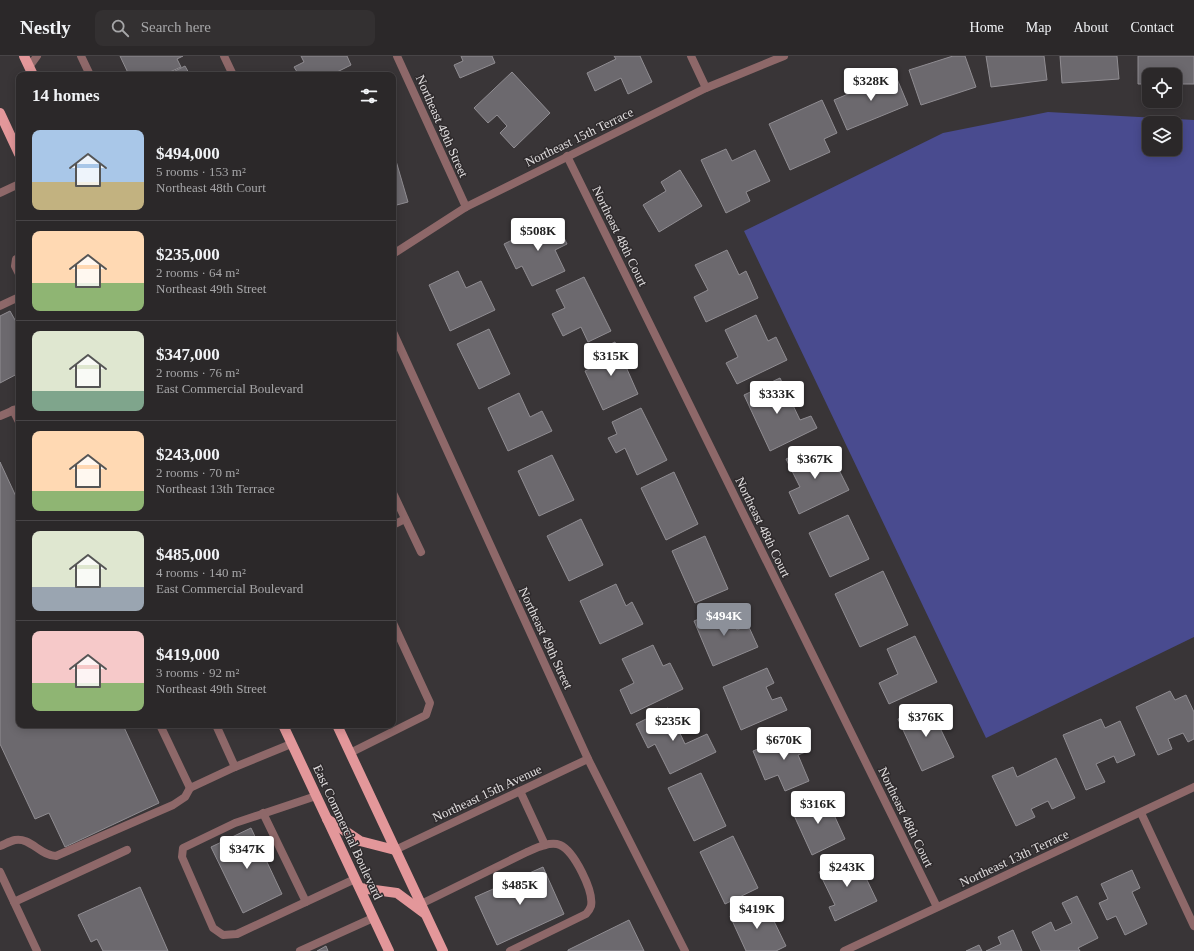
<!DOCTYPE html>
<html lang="en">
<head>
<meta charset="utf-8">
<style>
	body { margin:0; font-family:"Times New Roman",serif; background:#333031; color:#f1f3f6; height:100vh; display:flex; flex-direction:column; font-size:15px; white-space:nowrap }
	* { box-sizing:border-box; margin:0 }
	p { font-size:13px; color:#a6a6a8 }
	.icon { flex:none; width:22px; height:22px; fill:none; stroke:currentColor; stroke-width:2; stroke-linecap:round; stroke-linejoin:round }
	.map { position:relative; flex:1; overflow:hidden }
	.sheet { position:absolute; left:16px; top:16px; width:380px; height:656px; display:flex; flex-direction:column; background:#2b2829; border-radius:8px; box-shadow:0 2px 10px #0003,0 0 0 1px #474446 }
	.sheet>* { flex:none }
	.tools { position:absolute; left:1142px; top:12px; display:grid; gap:8px }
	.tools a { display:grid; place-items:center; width:40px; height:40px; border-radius:8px; background:#2b2829; box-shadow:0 2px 10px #0003,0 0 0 1px #474446; font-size:20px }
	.price { position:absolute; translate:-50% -34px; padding:0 9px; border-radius:4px; background:#fff; color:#222; font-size:13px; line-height:26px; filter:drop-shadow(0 1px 2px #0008) }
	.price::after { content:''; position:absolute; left:50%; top:24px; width:12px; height:9px; margin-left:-6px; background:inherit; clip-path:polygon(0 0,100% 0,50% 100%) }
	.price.active { background:#8c9099; color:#fff }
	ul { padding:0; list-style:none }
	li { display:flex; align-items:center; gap:12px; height:100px; padding:0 16px }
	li+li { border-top:1px solid #474446 }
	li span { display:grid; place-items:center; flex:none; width:112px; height:80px; border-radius:8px; color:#555 }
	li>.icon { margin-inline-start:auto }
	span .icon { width:48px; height:48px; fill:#fffc; stroke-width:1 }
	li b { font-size:17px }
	h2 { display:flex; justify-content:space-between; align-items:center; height:48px; padding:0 16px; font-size:17px }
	header { display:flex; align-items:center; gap:24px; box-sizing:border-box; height:56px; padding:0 20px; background:#2b2829; border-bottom:1px solid #474446 }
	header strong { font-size:19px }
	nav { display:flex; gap:22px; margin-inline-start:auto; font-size:14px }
	.search { width:280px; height:36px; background:#333031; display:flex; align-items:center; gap:10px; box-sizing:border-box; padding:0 14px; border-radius:8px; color:#a6a6a8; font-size:15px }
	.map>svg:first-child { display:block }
	.water { fill:#494b8f; fill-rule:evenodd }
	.building { fill:#6c696e; stroke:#908d92 }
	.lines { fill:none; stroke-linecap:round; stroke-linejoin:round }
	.service { stroke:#8e6869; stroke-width:8 }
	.minor { stroke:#8e6869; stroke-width:8 }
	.primary { stroke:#e3979a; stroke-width:10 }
	.labels { text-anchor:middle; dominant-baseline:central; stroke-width:3; stroke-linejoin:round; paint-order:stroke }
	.street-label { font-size:13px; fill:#e1dedf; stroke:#2f2b2d }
</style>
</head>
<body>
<header>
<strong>Nestly</strong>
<div class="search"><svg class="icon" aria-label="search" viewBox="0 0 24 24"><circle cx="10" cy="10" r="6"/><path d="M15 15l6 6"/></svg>Search here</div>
<nav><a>Home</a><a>Map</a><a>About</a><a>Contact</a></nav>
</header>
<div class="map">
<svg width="1194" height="895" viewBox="0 0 1194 895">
	<rect width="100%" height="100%" fill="#393537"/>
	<!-- water -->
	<path class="water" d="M1048 56 1194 64V581L986 682 744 175 943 77ZM1149 67H1175V93H1149Z"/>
	<!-- building -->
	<g class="building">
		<path d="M120 0H183L177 3 181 11 163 19H150L148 16 143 19H129Z"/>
		<path d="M301 0H347L351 9 331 19H299L294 11 304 6Z"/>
		<path d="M461 0H492L495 7 460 22 454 9 463 5Z"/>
		<path d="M614 0H640L652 26 628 38 621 22 595 35 587 17 616 3Z"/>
		<path d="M953 0H965L976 31 921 49 909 14Z"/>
		<path d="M986 0H1044L1047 24 991 31Z"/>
		<path d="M1060 0H1117L1119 23 1062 27Z"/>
		<path d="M1138 0H1194V28H1175V19H1149V28H1138Z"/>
		<path d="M185 10 190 19H167Z"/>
		<path d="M512 16 550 57 514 92 500 77 507 70 497 59 488 67 474 52Z"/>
		<path d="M895 18 908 49 847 74 834 44Z"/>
		<path d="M822 44 837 77 824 83 830 96 790 114 769 68Z"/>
		<path d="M726 93 732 105 755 94 770 125 746 136 750 145 726 157 701 104Z"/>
		<path d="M394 98 408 146 393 150V99Z"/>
		<path d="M680 114 702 150 659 176 643 149 666 135 661 126Z"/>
		<path d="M555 163 567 188 555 194 565 215 532 230 522 210 516 213 504 188Z"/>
		<path d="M727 194 739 219 746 215 758 242 706 266 694 241 708 234 695 209Z"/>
		<path d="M458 215 466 232 481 225 495 254 450 275 429 229Z"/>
		<path d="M584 221 611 275 588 286 581 271 563 280 552 258 565 252 556 234Z"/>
		<path d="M10 255 19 271V317L0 327V260Z"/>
		<path d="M756 259 768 285 776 281 787 304 737 328 726 307 738 301 725 274Z"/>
		<path d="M489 273 510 318 479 333 457 288Z"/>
		<path d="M615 286 638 338 603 354 585 315 596 310 590 298Z"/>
		<path d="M780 322 800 364 811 360 817 372 770 395 744 339Z"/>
		<path d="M519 337 530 361 542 355 552 375 508 395 488 352Z"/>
		<path d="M641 352 667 404 637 419 625 392 616 397 608 382 617 378 612 366Z"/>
		<path d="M810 392 816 405 831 398 849 434 799 458 789 436 800 431 786 403Z"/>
		<path d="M552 399 574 444 539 460 518 415Z"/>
		<path d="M0 406 19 447V669H123L159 747 65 791 49 757 35 763 0 688Z"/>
		<path d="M674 416 698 468 666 484 641 432Z"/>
		<path d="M848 459 869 503 830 521 809 477Z"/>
		<path d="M581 463 603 509 569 525 547 480Z"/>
		<path d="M705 480 728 533 695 547 672 495Z"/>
		<path d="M883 515 908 569 860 591 835 538Z"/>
		<path d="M616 528 626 550 632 546 643 568 600 588 580 545Z"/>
		<path d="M727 551 737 574 748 569 758 591 713 610 694 565Z"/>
		<path d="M915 580 937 626 889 648 879 627 898 618 887 593Z"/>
		<path d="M653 589 663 610 670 607 683 633 631 658 620 634 634 627 622 603Z"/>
		<path d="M767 612 774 627 766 631 772 644 781 641 787 654 741 674 723 631Z"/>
		<path d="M1170 635 1175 644 1186 639 1194 656V683L1188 686 1183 677 1168 683 1172 693 1158 699 1136 651Z"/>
		<path d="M929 649 954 701 922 715 898 663Z"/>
		<path d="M668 652 685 688 707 678 716 696 670 718 655 688 648 692 636 668Z"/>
		<path d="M1101 663 1105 672 1120 665 1135 699 1117 707 1114 700 1096 708 1105 726 1086 734 1063 679Z"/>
		<path d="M800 675 808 695 798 699 809 725 785 735 778 719 765 724 753 695Z"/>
		<path d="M1056 702 1075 742 1052 753 1048 745 1031 753 1035 761 1016 770 992 720 1013 711 1017 721Z"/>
		<path d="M701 717 726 770 694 785 668 732Z"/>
		<path d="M825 739 845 783 812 799 792 755Z"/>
		<path d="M251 772 282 838 243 857 211 791Z"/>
		<path d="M733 780 758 832 725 848 700 796Z"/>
		<path d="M855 799 877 845 835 865 829 851 835 849 819 816Z"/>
		<path d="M543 811 564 858 497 889 475 841Z"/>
		<path d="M1132 814 1140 832 1132 836 1147 868 1125 879 1116 860 1107 864 1099 847 1108 843 1101 828Z"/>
		<path d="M140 831 168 895H103L97 883 91 886 78 859Z"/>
		<path d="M1077 840 1098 882 1078 892 1080 895H1041L1032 876 1051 866 1055 875 1072 867 1062 847Z"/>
		<path d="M758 847 765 862 771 859 786 890 776 895H746L730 860Z"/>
		<path d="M629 864 644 895H568V894Z"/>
		<path d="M1013 874 1022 895H986L1001 888 998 881Z"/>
		<path d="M979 889 982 895H966Z"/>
		<path d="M326 890 328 895H317Z"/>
	</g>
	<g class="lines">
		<!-- service -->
		<g class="service">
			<path d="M81 0 90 19"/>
			<path d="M224 0 233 19"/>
			<path d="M29 11 37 0"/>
			<path d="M19 202 16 203 15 210 19 218"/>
			<path d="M0 250 19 241"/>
			<path d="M13 354 19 366"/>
			<path d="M0 360 19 352"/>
			<path d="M393 437 421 496"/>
			<path d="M393 469 405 463"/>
			<path d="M160 669 190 732 235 711"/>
			<path d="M216 669 235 711 291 688"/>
			<path d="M350 697 426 659 430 647 393 567"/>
			<path d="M520 735 545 789"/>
			<path d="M316 740 235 767 183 792 182 801 213 872 223 879 237 878 355 823"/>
			<path d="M263 757 306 846"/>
			<path d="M0 790C5 788 10 785 15 784 30 781 41 800 56 800L173 749 185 741 190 732"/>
			<path d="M14 846 127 794"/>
			<path d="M421 848 527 796C536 792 550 785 560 789 574 795 594 835 591 850 590 853 588 856 586 858L510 895"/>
			<path d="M300 895 373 862"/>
		</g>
		<!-- minor -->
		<g class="minor">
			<path d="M397 0 466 151"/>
			<path d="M691 0 706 32"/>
			<path d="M567 100 937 851"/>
			<path d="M0 137 19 128"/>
			<path d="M393 198 466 151 706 32 784 0"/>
			<path d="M393 276 588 703 685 895"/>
			<path d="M1141 757 1194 870"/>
			<path d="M395 794 588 703"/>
			<path d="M0 816 37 895"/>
			<path d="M844 895 1194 731"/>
		</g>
		<!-- primary -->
		<g class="primary">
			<path d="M24 0 33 19"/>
			<path d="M0 57 19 98"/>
			<path d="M283 669 389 895"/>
			<path d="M337 669 443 895"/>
			<path d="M327 763 360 785 395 794"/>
			<path d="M360 832 397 837 424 857"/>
		</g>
	</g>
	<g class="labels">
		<!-- street labels -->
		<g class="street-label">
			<text transform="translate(442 70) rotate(66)">Northeast 49th Street</text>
			<text transform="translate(579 81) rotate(-26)">Northeast 15th Terrace</text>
			<text transform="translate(620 180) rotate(64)">Northeast 48th Court</text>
			<text transform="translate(763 471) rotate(64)">Northeast 48th Court</text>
			<text transform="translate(546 582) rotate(65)">Northeast 49th Street</text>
			<text transform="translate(487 737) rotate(-25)">Northeast 15th Avenue</text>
			<text transform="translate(906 761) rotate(64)">Northeast 48th Court</text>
			<text transform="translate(348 776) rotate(65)">East Commercial Boulevard</text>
			<text transform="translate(1014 802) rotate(-25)">Northeast 13th Terrace</text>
		</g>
	</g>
</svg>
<div class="tools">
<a><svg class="icon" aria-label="locate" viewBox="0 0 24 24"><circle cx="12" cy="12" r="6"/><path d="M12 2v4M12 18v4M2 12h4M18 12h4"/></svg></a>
<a><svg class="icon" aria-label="layers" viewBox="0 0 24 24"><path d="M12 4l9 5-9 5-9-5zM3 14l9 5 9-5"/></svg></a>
</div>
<b class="price" style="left:871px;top:46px">$328K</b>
<b class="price" style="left:538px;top:196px">$508K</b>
<b class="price" style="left:611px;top:321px">$315K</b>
<b class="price" style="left:777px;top:359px">$333K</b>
<b class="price" style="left:815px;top:424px">$367K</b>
<b class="price active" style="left:724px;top:581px">$494K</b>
<b class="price" style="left:926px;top:682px">$376K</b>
<b class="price" style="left:673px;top:686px">$235K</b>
<b class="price" style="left:784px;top:705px">$670K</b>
<b class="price" style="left:818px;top:769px">$316K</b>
<b class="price" style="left:247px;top:814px">$347K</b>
<b class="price" style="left:847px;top:832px">$243K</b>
<b class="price" style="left:520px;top:850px">$485K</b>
<b class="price" style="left:757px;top:874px">$419K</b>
<section class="sheet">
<h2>14 homes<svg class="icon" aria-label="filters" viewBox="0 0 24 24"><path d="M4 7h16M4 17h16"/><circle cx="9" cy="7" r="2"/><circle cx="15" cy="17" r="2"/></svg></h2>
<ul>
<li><span style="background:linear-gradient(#a9c7e8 65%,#c2b280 0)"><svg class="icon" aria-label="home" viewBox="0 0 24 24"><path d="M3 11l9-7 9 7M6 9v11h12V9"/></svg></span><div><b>$494,000</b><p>5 rooms · 153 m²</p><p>Northeast 48th Court</p></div></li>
<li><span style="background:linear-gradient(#ffd9b3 65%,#8fb573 0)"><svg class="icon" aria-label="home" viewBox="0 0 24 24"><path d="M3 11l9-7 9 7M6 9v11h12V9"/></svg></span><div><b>$235,000</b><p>2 rooms · 64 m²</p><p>Northeast 49th Street</p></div></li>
<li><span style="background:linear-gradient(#dfe7d0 75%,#7fa58c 0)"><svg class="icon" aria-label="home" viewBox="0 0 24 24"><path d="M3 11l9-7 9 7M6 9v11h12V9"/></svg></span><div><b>$347,000</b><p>2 rooms · 76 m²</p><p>East Commercial Boulevard</p></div></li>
<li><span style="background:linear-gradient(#ffd9b3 75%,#8fb573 0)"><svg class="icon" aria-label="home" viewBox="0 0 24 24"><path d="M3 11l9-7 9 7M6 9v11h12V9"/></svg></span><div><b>$243,000</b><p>2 rooms · 70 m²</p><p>Northeast 13th Terrace</p></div></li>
<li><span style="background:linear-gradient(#dfe7d0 70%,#9aa5b1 0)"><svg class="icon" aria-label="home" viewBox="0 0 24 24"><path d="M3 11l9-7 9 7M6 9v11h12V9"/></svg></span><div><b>$485,000</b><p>4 rooms · 140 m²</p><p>East Commercial Boulevard</p></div></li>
<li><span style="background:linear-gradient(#f6c9c9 65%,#8fb573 0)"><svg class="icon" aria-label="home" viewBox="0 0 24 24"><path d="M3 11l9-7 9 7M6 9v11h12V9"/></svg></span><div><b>$419,000</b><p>3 rooms · 92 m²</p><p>Northeast 49th Street</p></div></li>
</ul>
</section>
</div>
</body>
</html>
